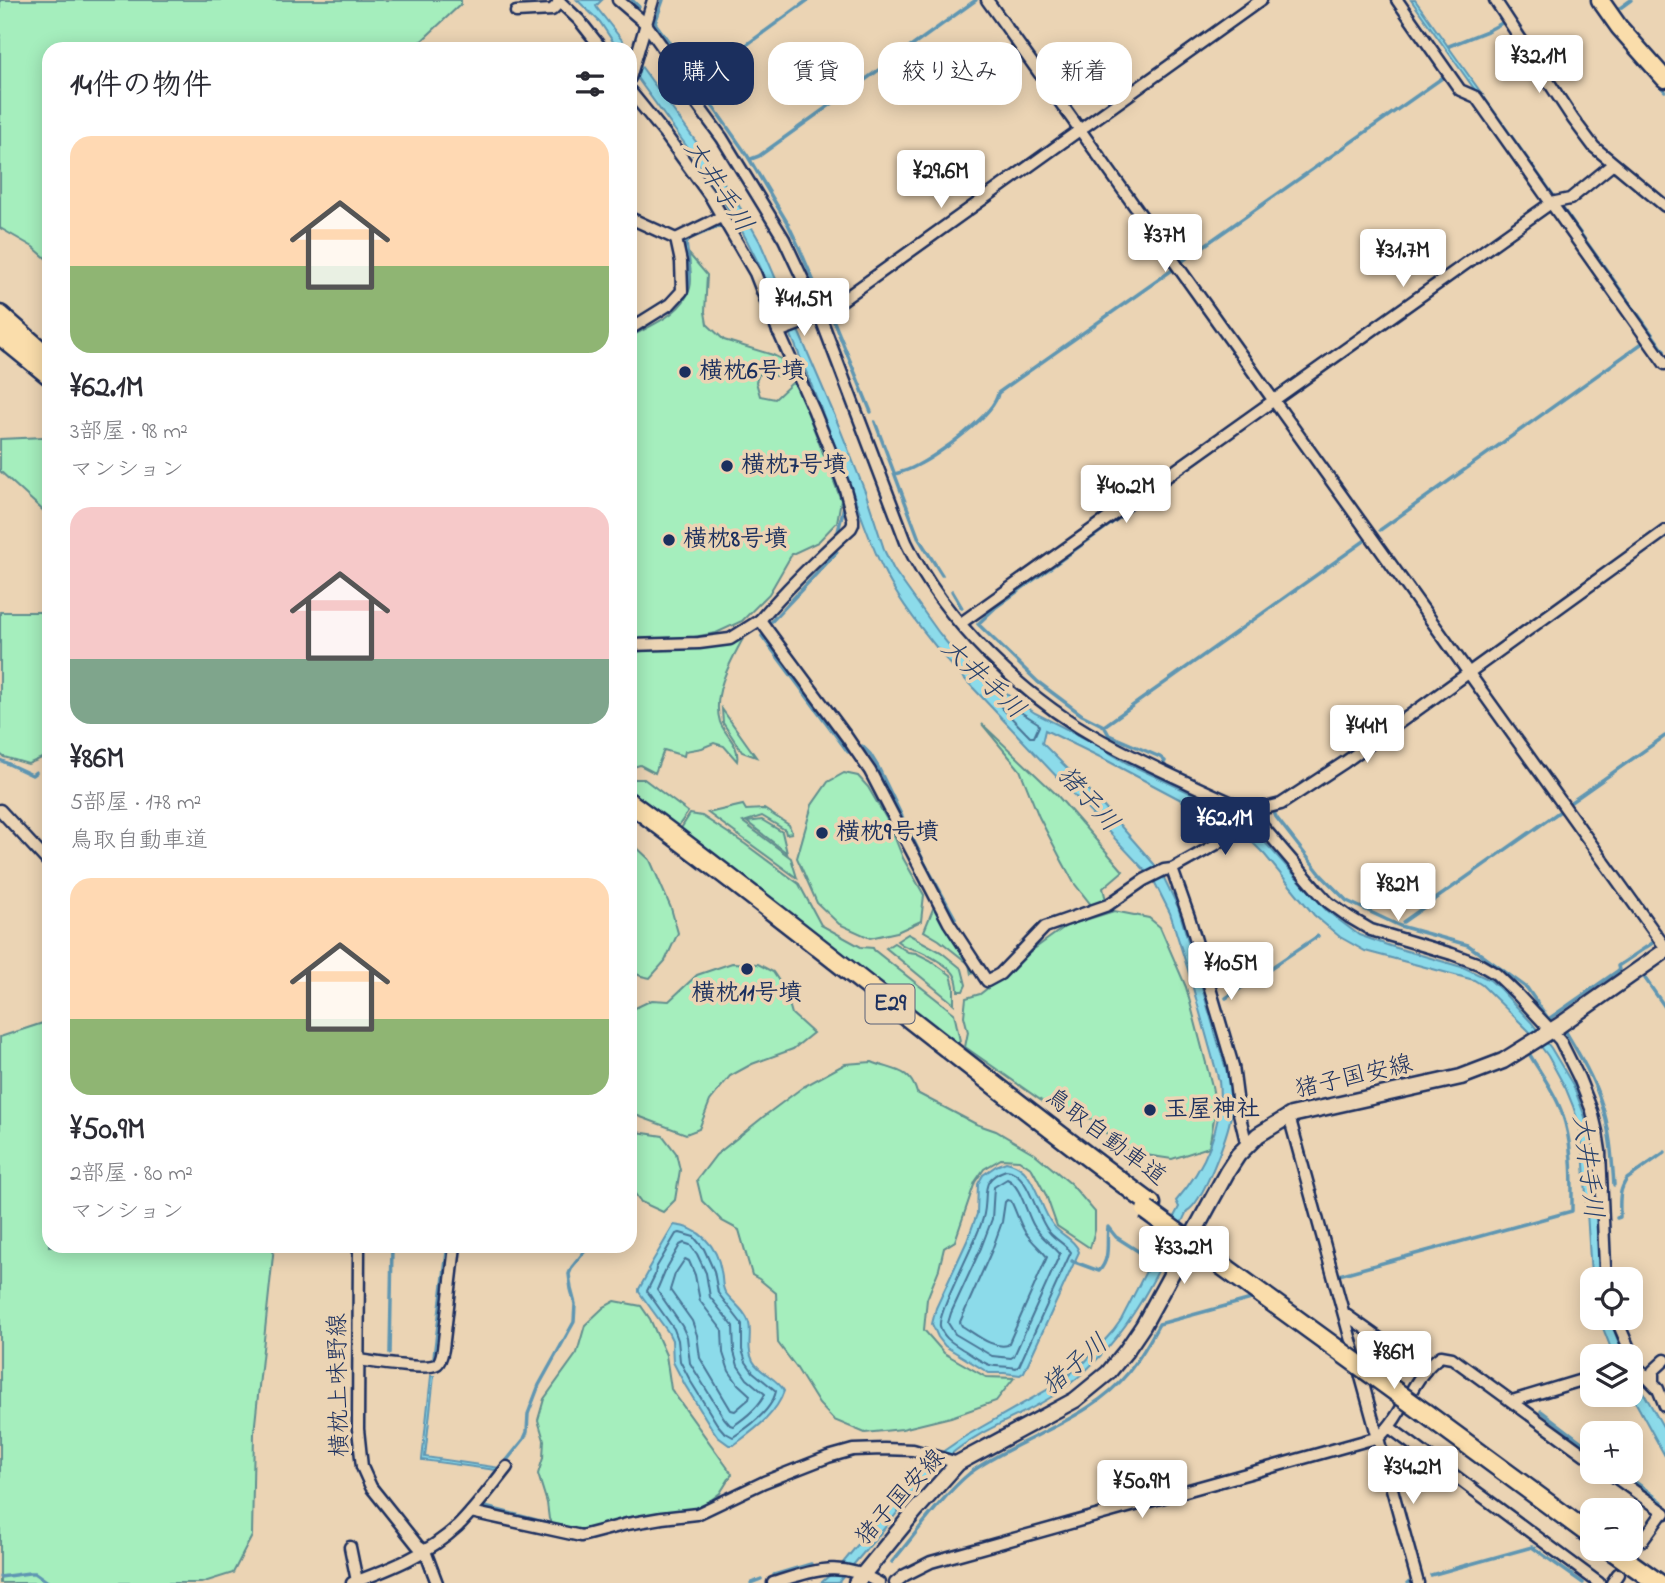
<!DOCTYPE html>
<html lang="ja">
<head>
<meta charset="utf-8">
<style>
	body { margin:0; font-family:"Indie Flower","Klee One",sans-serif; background:#f2f2f3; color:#2b2b33; height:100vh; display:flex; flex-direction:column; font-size:26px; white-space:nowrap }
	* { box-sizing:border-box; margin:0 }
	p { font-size:23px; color:#7c7c81 }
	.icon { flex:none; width:38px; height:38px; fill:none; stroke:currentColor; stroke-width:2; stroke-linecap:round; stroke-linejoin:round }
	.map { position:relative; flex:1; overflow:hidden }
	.drawer { position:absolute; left:42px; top:42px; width:595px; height:1211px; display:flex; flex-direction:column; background:#fff; border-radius:21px; box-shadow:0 4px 18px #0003 }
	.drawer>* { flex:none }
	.banner { position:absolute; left:658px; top:42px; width:665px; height:63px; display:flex; gap:14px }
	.buttons { position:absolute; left:1580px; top:1267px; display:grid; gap:14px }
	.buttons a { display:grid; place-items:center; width:63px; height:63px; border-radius:14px; background:#fff; box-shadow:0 4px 18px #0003; font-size:35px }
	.price { position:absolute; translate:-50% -60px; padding:0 16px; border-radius:7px; background:#fff; color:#222; font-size:23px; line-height:46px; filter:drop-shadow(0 2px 4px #0008) }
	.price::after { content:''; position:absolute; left:50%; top:42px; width:21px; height:16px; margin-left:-10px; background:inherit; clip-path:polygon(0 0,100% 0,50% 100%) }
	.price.current { background:#1b2f5e; color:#fff }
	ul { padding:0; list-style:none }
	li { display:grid; align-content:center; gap:14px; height:371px; padding:0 28px }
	li span { display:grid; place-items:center; height:217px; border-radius:21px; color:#555 }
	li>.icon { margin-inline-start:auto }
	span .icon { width:126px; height:126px; fill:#fffc; stroke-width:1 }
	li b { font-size:30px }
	h2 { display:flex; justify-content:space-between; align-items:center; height:84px; padding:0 28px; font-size:30px }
	.pill { padding:0 24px; border-radius:21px; background:#fff; box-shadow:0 4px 18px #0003; font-size:24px; line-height:63px }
	.pill.current { background:#1b2f5e; color:#fff }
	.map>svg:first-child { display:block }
	.green { fill:#a5eebd; stroke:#608e8e; stroke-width:2 }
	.water { fill:#8cdbea; stroke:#5f96b2; stroke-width:2 }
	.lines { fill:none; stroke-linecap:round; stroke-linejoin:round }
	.shore { stroke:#487496; stroke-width:2 }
	.stream { stroke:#5f96b2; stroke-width:3.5 }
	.street-tunnel { stroke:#c1b3a3; stroke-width:10; stroke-dasharray:10 5; stroke-linecap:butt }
	.street-casing { stroke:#1b2f5e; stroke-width:15 }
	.secondary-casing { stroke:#1b2f5e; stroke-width:19 }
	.primary-casing { stroke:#1b2f5e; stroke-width:21 }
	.highway-casing { stroke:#1b2f5e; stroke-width:23 }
	.street { stroke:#ebd4b4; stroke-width:10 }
	.secondary { stroke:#ebd4b4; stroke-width:14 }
	.primary { stroke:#faddab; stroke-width:16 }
	.highway { stroke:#faddab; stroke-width:18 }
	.highway-bridge-casing { stroke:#1b2f5e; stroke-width:23; stroke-linecap:butt }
	.highway-bridge { stroke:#faddab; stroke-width:18 }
	.poi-dot { fill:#1b2f5e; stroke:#ebd4b4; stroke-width:2.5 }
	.labels { text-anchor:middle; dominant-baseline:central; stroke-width:7; stroke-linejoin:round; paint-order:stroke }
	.shield { fill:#ebd4b4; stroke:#596078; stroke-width:2 }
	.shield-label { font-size:23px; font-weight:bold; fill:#1b2f5e }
	.poi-label { font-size:24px; font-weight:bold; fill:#1b2f5e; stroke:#ebd4b4; text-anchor:start }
	.street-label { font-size:24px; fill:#1b2f5e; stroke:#ebd4b4 }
	.water-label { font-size:26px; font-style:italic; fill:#26406c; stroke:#ebd4b4 }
</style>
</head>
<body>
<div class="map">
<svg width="1665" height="1583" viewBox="0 0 1665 1583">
	<rect width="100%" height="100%" fill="#ebd4b4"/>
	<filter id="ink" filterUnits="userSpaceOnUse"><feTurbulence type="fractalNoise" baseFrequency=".0143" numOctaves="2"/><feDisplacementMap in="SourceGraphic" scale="14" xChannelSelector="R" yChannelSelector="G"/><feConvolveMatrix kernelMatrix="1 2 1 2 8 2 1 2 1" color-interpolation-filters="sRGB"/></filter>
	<g filter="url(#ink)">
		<!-- green -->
		<g class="green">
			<path d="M0 0H461V4L413 49H49V261L33 247 0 228Z"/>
			<path d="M689 254 707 275 705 312 707 324 724 340 773 355 781 359 785 371 777 376 759 374 756 382 760 396 775 399 792 383 798 388 841 500 837 522 818 542 792 554 769 594 742 621 716 633 688 638 632 639 630 637V337C651 325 683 314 690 288 693 278 689 264 689 254Z"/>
			<path d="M44 437 49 439V516L0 471V439Z"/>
			<path d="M0 612H49V755L28 764 4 757 0 754Z"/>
			<path d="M746 633C733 658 711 692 720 722 725 736 740 744 737 761L724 746 714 743 702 748 685 751 684 756 664 750 655 773 640 765 630 768V652L710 646Z"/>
			<path d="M722 709 756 757 742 752 723 723Z"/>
			<path d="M982 724 1057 795 1123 871 1103 888 1106 900 1092 906 1074 883 1062 861 1039 817 1020 770Z"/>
			<path d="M844 773 858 776 868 787 889 823 903 858 924 895 921 921 897 932 870 938 839 924 817 903 797 858 812 805 828 782Z"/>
			<path d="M630 779H644L688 812 677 828 630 794Z"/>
			<path d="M743 805 746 810 764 809 789 825 792 833 786 834 785 830 762 816 743 822 791 858 797 878 708 813Z"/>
			<path d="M690 814 702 816 745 844 799 884 821 925 861 947 873 948 874 950 954 1013 960 1041 955 1046 680 830Z"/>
			<path d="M762 820 782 832 787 853 747 822Z"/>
			<path d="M630 841 650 860 671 908 678 933 665 961 650 978 641 976 630 971Z"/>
			<path d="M935 904 977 972 971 974 969 964 939 940 924 931Z"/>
			<path d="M1114 911 1149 918 1160 927 1186 987 1212 1086 1216 1108 1209 1147 1172 1159 1139 1154 1119 1146 1093 1120 1049 1106 965 1047 968 1032 964 1016 966 998 980 994 1011 970 1034 949 1066 926Z"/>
			<path d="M908 934 941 952 962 969 966 985 963 991H958C958 985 957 979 954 974 950 967 926 953 917 950 909 948 904 947 897 941Z"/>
			<path d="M894 943 908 952 916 953 930 960 951 975 954 986V1004L886 948Z"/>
			<path d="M732 963 758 964 773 972 785 990 792 1014 813 1033 793 1049 752 1064 730 1076 710 1101 699 1129 686 1134 630 1113V1016L633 1009 652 1000 669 1001 697 975Z"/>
			<path d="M49 1021V1246H274L254 1433 252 1536 233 1573 201 1583H0V1037Z"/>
			<path d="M872 1062C894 1071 910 1068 917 1093L976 1124 996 1131 1035 1154 1071 1184 1095 1212V1230L1090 1248 1057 1226 1046 1195 1032 1169 1019 1160 1001 1159 984 1169 975 1182 955 1241 944 1248 939 1269 927 1299 924 1330 944 1353 986 1377 1014 1378 996 1401 951 1417 902 1429 865 1433 834 1420 819 1404 796 1367 778 1343 776 1293 759 1279 752 1275 739 1230 722 1221 702 1201 697 1180 716 1155 767 1114 803 1087 845 1064Z"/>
			<path d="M637 1132 663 1136 676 1153 680 1170 675 1200 663 1212 641 1202 630 1187V1135Z"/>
			<path d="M615 1301 641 1306 650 1319 666 1355 671 1389 732 1474 720 1493 706 1504 697 1510 645 1515 580 1531 554 1527 549 1519 547 1503 538 1474 543 1458 544 1440 538 1420 544 1399 577 1353 585 1325 604 1307Z"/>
		</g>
		<!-- water -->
		<g class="water">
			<path d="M577 0H602L596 6 597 8 629 49H618L600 22Z"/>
			<path d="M1411 0H1415L1665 351V357Z"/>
			<path d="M630 51 710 161 743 212 760 242 834 414 866 494 885 552 894 570 939 633 952 649 966 662 1008 695 1035 713 1088 740 1127 763 1237 815 1260 837 1327 911 1359 935 1390 946 1465 968 1490 980 1500 989 1531 1022 1551 1048 1573 1085 1585 1117 1592 1144 1601 1279H1592V1291L1583 1148 1579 1125 1573 1106 1566 1089 1548 1056 1530 1032 1482 985 1474 980 1365 951 1340 937 1314 915 1265 855 1239 829 1226 820 1183 801 1104 759 1045 730 1042 743 1089 790 1154 864 1163 876 1178 907 1228 1076C1231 1089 1233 1102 1231 1115 1228 1134 1203 1203 1187 1211 1154 1282 1123 1349 1056 1394 1022 1417 981 1428 950 1455 928 1473 910 1496 893 1518 875 1540 856 1561 838 1583H821L842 1564 904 1488 920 1469 932 1459 964 1437 1059 1383 1082 1364 1080 1361 1082 1360 1085 1362 1113 1331 1121 1320 1179 1207 1176 1201C1205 1168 1224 1125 1219 1081L1188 970 1170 913 1153 879 945 658C924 632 902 605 886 575 868 540 857 502 843 466 811 383 779 298 736 220L729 223 728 220 733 216 690 151 630 68Z"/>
			<path d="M721 219 722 226 690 239 687 244C688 256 691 270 690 282 688 305 648 324 630 335V334L686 291C690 275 679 246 690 235 697 228 712 223 721 219Z"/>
			<path d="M1006 1162C1036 1167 1037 1204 1053 1225 1060 1235 1076 1240 1079 1252L1024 1372 1020 1375 1004 1373H989L945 1346 938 1337 932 1324 936 1308 967 1241 977 1214 978 1184 983 1175 996 1166Z"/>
			<path d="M674 1225C699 1227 717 1245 721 1271 723 1278 721 1285 725 1292 732 1302 746 1311 749 1323 752 1335 746 1348 753 1361 760 1374 778 1378 784 1391 776 1415 754 1430 734 1445H729L718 1437 711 1427 685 1385 673 1362 672 1340 668 1332 639 1292V1289L649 1271 648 1269Z"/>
			<path d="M447 1246H449L436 1359H433Z"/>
			<path d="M1599 1318H1609L1624 1356H1614Z"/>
			<path d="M1631 1371 1665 1430V1456L1631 1394Z"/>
			<path d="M431 1376H434L425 1457 500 1468 471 1507 470 1506 496 1470 422 1460Z"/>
		</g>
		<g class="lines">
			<!-- shore -->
			<g class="shore">
				<path d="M1003 701 1038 723 1039 726 1034 737H1030L1001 707 1000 704Z"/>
				<path d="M1006 1170C1030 1172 1035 1217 1050 1233 1056 1240 1065 1244 1071 1252L1019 1366 1016 1368C1008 1366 997 1367 990 1365 980 1362 971 1354 962 1349 953 1343 943 1338 940 1326 937 1313 978 1239 983 1218 990 1195 977 1180 1006 1170Z"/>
				<path d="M1007 1179C1021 1185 1026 1213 1034 1226 1041 1238 1052 1244 1060 1254L1014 1356 1011 1358 992 1356 955 1334 948 1323 951 1313 981 1248 992 1219 994 1187Z"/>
				<path d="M1007 1200 1011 1201C1016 1211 1019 1222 1025 1232 1032 1242 1041 1249 1047 1257L1008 1345C992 1349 976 1334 962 1326L960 1322 992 1250 1002 1222 1005 1202Z"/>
				<path d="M680 1233 694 1237 704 1249 714 1271 718 1293 742 1324V1350L746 1362 753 1372 776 1391C772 1411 749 1427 733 1437L724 1432 717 1424 691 1382 680 1361 678 1340 674 1329 647 1291 655 1275 656 1268 676 1234Z"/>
				<path d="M684 1243 690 1245 697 1254 706 1273 710 1297 733 1326 734 1352 738 1366 747 1379 765 1394C759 1407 745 1418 733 1426L730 1425 724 1418 690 1363 687 1337 682 1326 657 1290 665 1271 680 1245Z"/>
				<path d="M685 1259 689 1261 695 1275 700 1301 722 1330 723 1353 729 1371 738 1384 750 1395 749 1399 735 1411 731 1410 700 1358 697 1335 692 1321 670 1290 675 1274Z"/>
			</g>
			<!-- stream -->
			<g class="stream">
				<path d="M632 0 639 7"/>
				<path d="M663 0 655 23 669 42V47L685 72"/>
				<path d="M808 0 745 46 697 85 698 89 714 108 747 155 788 224 798 245 821 298"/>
				<path d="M1620 8 1631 0"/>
				<path d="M1449 46 1487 31 1504 22"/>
				<path d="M1652 77 1665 91"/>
				<path d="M751 159 759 156 976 0"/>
				<path d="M1181 262 1445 76"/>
				<path d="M1281 401 1299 388"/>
				<path d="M871 412 832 317 838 310 873 284"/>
				<path d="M875 422 919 539 942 575"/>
				<path d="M895 474C902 472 909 470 916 466 935 457 996 414 998 393L1175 268"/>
				<path d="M1380 530 1641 344"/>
				<path d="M837 536 845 502"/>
				<path d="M1641 554 1665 537"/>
				<path d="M952 591 962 608"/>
				<path d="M772 621 837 552"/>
				<path d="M762 636 848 752"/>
				<path d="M1104 726 1367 539"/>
				<path d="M862 746 870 754 878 767 924 862 955 918"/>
				<path d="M0 760 32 775 36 772"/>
				<path d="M1163 765 1165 761 1160 757 1109 735 1104 726 1082 715 1038 682 978 624 996 607 1239 431"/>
				<path d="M1571 802 1665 736"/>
				<path d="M1282 808 1274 812 1276 817 1322 876 1347 901 1400 926 1468 945 1527 988 1549 1020"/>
				<path d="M1403 922 1559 812"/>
				<path d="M1644 977 1665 1007"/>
				<path d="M1226 998 1318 936"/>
				<path d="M1550 1018 1619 970 1618 966 1654 942"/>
				<path d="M1566 1032C1579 1054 1593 1077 1601 1102 1610 1128 1612 1157 1614 1185"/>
				<path d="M1617 1218 1620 1217C1620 1203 1618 1191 1627 1179L1665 1152"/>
				<path d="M1072 1261 1099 1271C1111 1259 1106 1242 1108 1227L1116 1237 1155 1262"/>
				<path d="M1339 1275 1572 1211C1572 1178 1573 1144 1562 1113 1555 1092 1541 1074 1530 1055"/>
				<path d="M390 1353 392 1246"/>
				<path d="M1541 1411 1592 1450"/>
				<path d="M503 1465 524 1439 527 1432 528 1414 539 1385 574 1322 575 1304 571 1289 569 1274 572 1267 589 1246"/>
				<path d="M1622 1472 1662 1502"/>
				<path d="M481 1506 548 1523"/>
				<path d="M423 1561 431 1583"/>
				<path d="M892 1562C915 1535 943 1495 970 1473 991 1457 1017 1446 1040 1434 1072 1418 1105 1401 1128 1373 1140 1358 1150 1341 1159 1324L1255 1298"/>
				<path d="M774 1575 811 1564"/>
				<path d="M1431 1575 1532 1547 1583 1583"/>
				<path d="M0 1577 29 1573H35L49 1583"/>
				<path d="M751 1583 761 1579"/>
				<path d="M1408 1583 1410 1582"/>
			</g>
			<!-- street-tunnel -->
			<path class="street-tunnel" d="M1625 1565 1643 1540"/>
			<!-- street casing -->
			<g class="street-casing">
				<g id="street">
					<path d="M558 0 579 20 602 49"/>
					<path d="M618 0 646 24 661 45 680 81 722 138 784 239 820 316 906 542C944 621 1024 698 1101 740 1128 755 1158 769 1186 782 1210 794 1235 803 1258 816L1263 827 1317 890 1328 902 1349 917 1371 930 1452 954 1479 964 1496 974 1517 994 1560 1040 1579 1078 1592 1111 1597 1132 1600 1151 1605 1266 1607 1279"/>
					<path d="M987 0 1665 947"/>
					<path d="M1397 0 1460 90 1476 97 1665 364"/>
					<path d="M1495 0 1573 119 1594 147 1665 206"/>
					<path d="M516 12 552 10 560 2"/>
					<path d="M630 78 653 0"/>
					<path d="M630 91 665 134 710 196 755 273 775 324 814 411 838 470 845 489 853 519V524L851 528C819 557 788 587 760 620"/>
					<path d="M630 218 676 239"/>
					<path d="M630 329 670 304 682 291 681 262 676 239 723 216"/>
					<path d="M778 332 820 316 1261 0"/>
					<path d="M961 623 1551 203 1570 199 1613 164"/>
					<path d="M630 645 699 643 730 639 760 620 846 736 870 771 949 923 987 981 1000 974 1045 927 1108 905 1144 880 1164 870 1172 869 1215 845 1225 838 1246 809 1269 807 1281 804 1345 762 1665 531"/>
					<path d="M0 810 49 863"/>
					<path d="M1172 869 1189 917 1233 1066 1239 1113 1247 1146"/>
					<path d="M1289 1116 1418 1583"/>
					<path d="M359 1246 358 1429 362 1467 371 1487 418 1546 425 1551 437 1583"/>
					<path d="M1345 1314 1425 1371"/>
					<path d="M1616 1318 1637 1367 1658 1389 1665 1406"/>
					<path d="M359 1360C373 1362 428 1371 437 1364 441 1361 442 1354 443 1349L455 1246"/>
					<path d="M1653 1383V1371L1665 1360"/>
					<path d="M1512 1401 1592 1377"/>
					<path d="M1389 1427 1599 1583"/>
					<path d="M1608 1472 1665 1513"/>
					<path d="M471 1512 581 1536 627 1524 662 1518 697 1514 764 1482 828 1457 853 1450 884 1449 913 1450 958 1463"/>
					<path d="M1643 1540 1663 1512"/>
					<path d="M350 1547 357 1581"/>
					<path d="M352 1583C390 1569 428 1554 458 1526 476 1508 491 1487 507 1467"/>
					<path d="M773 1583C813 1571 840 1559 879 1583"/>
					<path d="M895 1583 905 1575 931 1562 1379 1437C1405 1414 1412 1375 1441 1356L1452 1358 1592 1460"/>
					<path d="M1612 1583 1618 1574"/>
				</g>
			</g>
			<!-- secondary casing -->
			<g class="secondary-casing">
				<path id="secondary" d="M856 1583 915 1511 958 1463 1075 1400 1108 1373 1126 1351 1143 1326 1227 1172 1238 1155 1258 1135 1291 1115 1461 1077 1503 1061 1560 1025 1665 951"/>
			</g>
			<!-- primary casing -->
			<g class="primary-casing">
				<path id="primary" d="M1600 0 1619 27 1665 79"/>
			</g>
			<!-- highway casing -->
			<g class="highway-casing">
				<g id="highway">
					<path d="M0 315 49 358"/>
					<path d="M0 335 49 375"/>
					<path d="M630 803C807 933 974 1074 1151 1204"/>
					<path d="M1425 1413 1592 1536"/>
					<path d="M1610 1549 1658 1583"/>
				</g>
			</g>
			<!-- street -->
			<use href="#street" class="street"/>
			<!-- secondary -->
			<use href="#secondary" class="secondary"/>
			<!-- primary -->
			<use href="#primary" class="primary"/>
			<!-- highway -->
			<use href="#highway" class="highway"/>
			<!-- highway-bridge casing -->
			<g class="highway-bridge-casing">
				<path id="highway-bridge" d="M1146 1210 1425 1413"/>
			</g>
			<!-- highway-bridge -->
			<use href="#highway-bridge" class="highway-bridge"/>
		</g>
	</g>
	<!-- markers -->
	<g class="poi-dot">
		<circle cx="685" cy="372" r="7"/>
		<circle cx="727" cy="466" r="7"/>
		<circle cx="669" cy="540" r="7"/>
		<circle cx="822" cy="833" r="7"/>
		<circle cx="747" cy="969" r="7"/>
		<circle cx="1150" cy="1110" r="7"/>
	</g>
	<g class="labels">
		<!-- shield labels -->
		<rect class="shield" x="865.5" y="984.5" width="49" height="39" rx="5"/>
		<g class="shield-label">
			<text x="890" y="1004">E29</text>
		</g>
		<!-- poi labels -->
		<g class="poi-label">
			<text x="699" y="372">横枕6号墳</text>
			<text x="741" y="466">横枕7号墳</text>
			<text x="683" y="540">横枕8号墳</text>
			<text x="836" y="833">横枕9号墳</text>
			<text x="747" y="994" text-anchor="middle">横枕11号墳</text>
			<text x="1164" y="1110">玉屋神社</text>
		</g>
		<!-- street labels -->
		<g class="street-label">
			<text transform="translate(1354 1078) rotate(-13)">猪子国安線</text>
			<text transform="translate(1105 1138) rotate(37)">鳥取自動車道</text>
			<text transform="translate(340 1385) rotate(-91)">横枕上味野線</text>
			<text transform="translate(901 1498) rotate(-48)">猪子国安線</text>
		</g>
		<!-- water labels -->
		<g class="water-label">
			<text transform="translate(717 187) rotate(57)">大井手川</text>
			<text transform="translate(982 680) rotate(43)">大井手川</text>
			<text transform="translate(1087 800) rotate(48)">猪子川</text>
			<text transform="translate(1586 1167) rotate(83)">大井手川</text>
			<text transform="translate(1076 1366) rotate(-41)">猪子川</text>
		</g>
	</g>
</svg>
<div class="buttons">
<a><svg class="icon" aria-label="locate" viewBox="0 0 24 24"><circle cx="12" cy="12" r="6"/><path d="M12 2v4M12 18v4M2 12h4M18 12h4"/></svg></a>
<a><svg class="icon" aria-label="layers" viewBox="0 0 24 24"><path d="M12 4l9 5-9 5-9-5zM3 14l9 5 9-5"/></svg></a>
<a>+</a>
<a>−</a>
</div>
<b class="price" style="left:1539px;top:95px">¥32.1M</b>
<b class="price" style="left:941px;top:210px">¥29.6M</b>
<b class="price" style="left:1165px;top:274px">¥37M</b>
<b class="price" style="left:1403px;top:289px">¥31.7M</b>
<b class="price" style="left:804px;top:338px">¥41.5M</b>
<b class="price" style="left:1126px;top:525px">¥40.2M</b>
<b class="price" style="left:1367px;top:765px">¥44M</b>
<b class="price current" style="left:1225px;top:857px">¥62.1M</b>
<b class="price" style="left:1398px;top:923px">¥82M</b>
<b class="price" style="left:1231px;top:1002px">¥105M</b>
<b class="price" style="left:1184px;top:1286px">¥33.2M</b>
<b class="price" style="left:1394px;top:1391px">¥86M</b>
<b class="price" style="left:1413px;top:1506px">¥34.2M</b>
<b class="price" style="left:1142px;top:1520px">¥50.9M</b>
<div class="banner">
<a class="pill current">購入</a>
<a class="pill">賃貸</a>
<a class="pill">絞り込み</a>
<a class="pill">新着</a>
</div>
<section class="drawer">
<h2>14件の物件<svg class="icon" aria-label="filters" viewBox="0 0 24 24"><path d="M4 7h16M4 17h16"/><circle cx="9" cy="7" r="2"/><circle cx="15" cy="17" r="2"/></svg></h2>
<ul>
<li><span style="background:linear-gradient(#ffd9b3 60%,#8fb573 0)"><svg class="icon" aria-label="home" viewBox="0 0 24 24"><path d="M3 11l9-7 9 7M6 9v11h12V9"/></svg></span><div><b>¥62.1M</b><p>3部屋 · 98 m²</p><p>マンション</p></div></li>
<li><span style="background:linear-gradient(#f6c9c9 70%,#7fa58c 0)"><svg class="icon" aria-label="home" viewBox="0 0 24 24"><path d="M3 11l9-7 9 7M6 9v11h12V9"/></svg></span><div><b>¥86M</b><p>5部屋 · 178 m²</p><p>鳥取自動車道</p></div></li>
<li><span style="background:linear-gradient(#ffd9b3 65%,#8fb573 0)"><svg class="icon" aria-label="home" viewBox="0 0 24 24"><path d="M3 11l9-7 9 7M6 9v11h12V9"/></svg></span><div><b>¥50.9M</b><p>2部屋 · 80 m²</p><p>マンション</p></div></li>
</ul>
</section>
</div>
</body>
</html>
